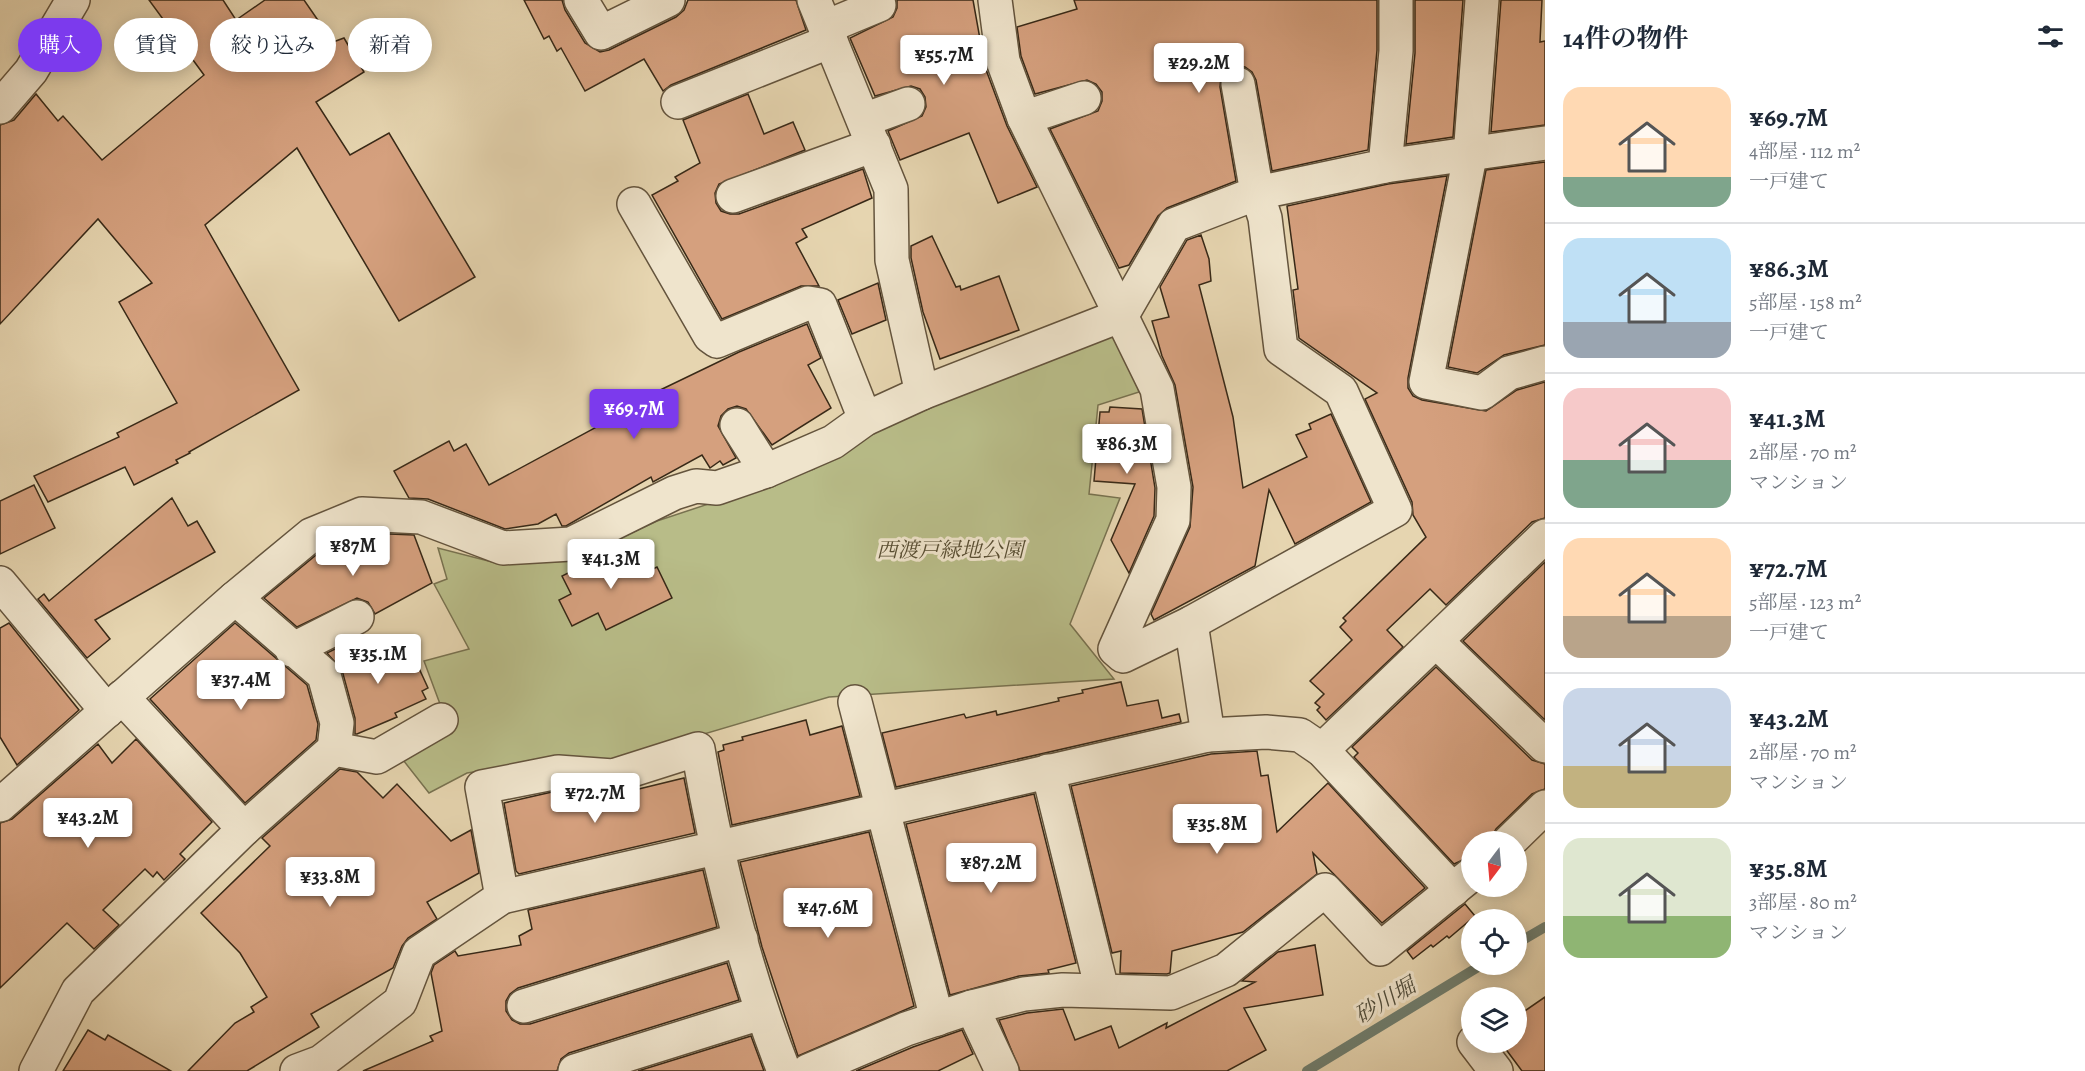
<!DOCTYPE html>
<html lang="ja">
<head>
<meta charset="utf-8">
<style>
	body { margin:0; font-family:Alegreya,"Noto Serif JP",serif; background:#f2f2f3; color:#1f2937; height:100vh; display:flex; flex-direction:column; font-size:22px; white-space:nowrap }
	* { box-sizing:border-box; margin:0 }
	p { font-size:20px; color:#747a83 }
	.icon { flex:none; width:33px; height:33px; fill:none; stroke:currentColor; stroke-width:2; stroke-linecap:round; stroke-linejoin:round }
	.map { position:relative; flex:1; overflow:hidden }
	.panel { display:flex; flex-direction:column; background:#fff; width:540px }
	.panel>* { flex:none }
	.top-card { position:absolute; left:18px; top:18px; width:570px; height:54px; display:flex; gap:12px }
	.needle { width:39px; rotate:196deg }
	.fabs { position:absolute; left:1461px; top:831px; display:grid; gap:12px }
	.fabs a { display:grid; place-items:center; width:66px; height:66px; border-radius:50%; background:#fff; box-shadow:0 3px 15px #0003; font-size:30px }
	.price { position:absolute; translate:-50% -51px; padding:0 14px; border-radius:6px; background:#fff; color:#222; font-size:20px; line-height:39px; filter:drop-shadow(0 2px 3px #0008) }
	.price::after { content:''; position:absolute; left:50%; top:36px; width:18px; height:14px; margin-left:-9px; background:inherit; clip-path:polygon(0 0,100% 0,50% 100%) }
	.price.current { background:#7c3aed; color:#fff }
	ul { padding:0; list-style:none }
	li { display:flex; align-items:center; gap:18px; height:150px; padding:0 18px }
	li+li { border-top:2px solid #e0e1e3 }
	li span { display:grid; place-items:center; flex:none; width:168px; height:120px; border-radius:18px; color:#555 }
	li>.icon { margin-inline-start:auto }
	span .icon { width:72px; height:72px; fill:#fffc; stroke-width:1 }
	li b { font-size:26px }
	h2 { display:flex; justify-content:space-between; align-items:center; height:72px; padding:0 18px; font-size:26px }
	.pill { padding:0 21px; border-radius:27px; background:#fff; box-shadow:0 3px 15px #0003; font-size:21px; line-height:54px }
	.pill.current { background:#7c3aed; color:#fff }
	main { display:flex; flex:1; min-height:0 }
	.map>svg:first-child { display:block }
	.green { fill:#b8bc88; stroke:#787250; stroke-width:1.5 }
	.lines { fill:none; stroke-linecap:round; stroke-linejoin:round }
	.stream { stroke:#707f70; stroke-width:10 }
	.building { fill:#d5a07e; stroke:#382917; stroke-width:1.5 }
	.minor-casing { stroke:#64543d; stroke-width:36 }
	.minor { stroke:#efe4cc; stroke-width:33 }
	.labels { text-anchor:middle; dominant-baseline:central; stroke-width:6; stroke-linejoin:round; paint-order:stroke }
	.park-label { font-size:21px; font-style:italic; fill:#584e33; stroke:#efe4cc }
	.water-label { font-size:22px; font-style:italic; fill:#504d3c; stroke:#efe4cc }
</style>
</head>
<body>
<main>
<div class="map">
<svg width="1545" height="1071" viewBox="0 0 1545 1071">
	<rect width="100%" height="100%" fill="#e6d5b0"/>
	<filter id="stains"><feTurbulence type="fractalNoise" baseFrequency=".00333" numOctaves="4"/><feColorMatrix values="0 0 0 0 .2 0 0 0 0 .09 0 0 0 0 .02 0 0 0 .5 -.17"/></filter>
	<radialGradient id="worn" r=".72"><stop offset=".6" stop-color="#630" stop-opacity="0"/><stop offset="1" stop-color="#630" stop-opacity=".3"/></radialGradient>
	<!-- green -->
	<path class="green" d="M1108 332 1125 339 1139 392 1098 405 1089 494 1120 498 1070 624 1114 679 829 697 606 763 562 758 467 773 429 793 385 737 440 704 424 661 469 649 434 584 447 579 438 548 500 564 571 561 657 521 814 469 851 443 1063 349Z"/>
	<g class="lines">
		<!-- stream -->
		<g class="stream">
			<path d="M1516 944 1545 927"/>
			<path d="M1307 1071 1483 964"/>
		</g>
	</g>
	<!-- building -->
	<g class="building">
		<path d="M149 0H223L236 20 265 0H304L333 42 344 38 364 72 316 102 350 155 389 133 475 277 399 321 297 148 205 225 299 390 189 452 190 453 176 460 178 463 134 485 125 467 48 502 34 476 119 437 117 433 177 403 119 302 152 283 98 219 0 324V125L14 120 36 94 58 121 63 116 102 160 204 75Z"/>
		<path d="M524 0H562L565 10 585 43 600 52 609 50 676 17 684 10 688 0H796L806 30 671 85 663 91 644 59 585 91 561 48 557 51 549 36 544 39Z"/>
		<path d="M897 0H973L985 67 1007 126 1037 187 998 203 969 133 900 160 888 131 922 116 926 107 925 97 920 89 911 86 875 96 850 38 893 17 897 8Z"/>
		<path d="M1074 0H1377V50L1368 150 1272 171 1256 80 1252 72 1245 67 1235 66 1226 69 1221 77 1220 87 1236 181 1167 208 1158 216 1129 265 1119 268 1050 129 1098 111 1102 101V92L1096 84 1087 80 1035 94 1021 56 1017 27 1077 9Z"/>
		<path d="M1415 0H1463L1453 137 1406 144 1415 53Z"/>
		<path d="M1501 0H1542L1540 42 1545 41V125L1491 132Z"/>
		<path d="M748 94 764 134 793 122 805 150 719 184 715 193 716 203 721 211 730 214H739L863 169 872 198 802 229 807 237 796 243 819 286H801L722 319 652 195 678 181 675 177 700 163 683 120Z"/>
		<path d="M1545 162V345L1504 355 1477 373 1448 367 1486 170Z"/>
		<path d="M1447 176 1408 378V388L1413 396 1422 400 1486 411 1517 390 1545 382V518L1532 522 1446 605 1430 589 1387 630 1403 647 1326 720 1317 710 1320 707 1315 703 1324 694 1310 681 1352 640 1340 627 1346 621 1343 618 1426 537 1413 515 1412 502 1365 399 1377 393 1299 338 1293 290 1298 289 1287 206 1388 184Z"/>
		<path d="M1201 235 1209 259 1211 281 1199 285 1233 417 1243 488 1307 457 1296 435 1311 429 1309 424 1331 414 1371 502 1295 544 1269 490 1255 566 1154 620 1151 614 1190 527 1193 487 1175 385 1162 356 1152 321 1169 317 1160 287 1187 240Z"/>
		<path d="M932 236 956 287 960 286 961 290 999 276 1019 330 940 359 923 312 911 258V246Z"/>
		<path d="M878 283 886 320 852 334 838 300Z"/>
		<path d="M807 324 821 358 808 365 831 408 772 445 746 409 737 406 728 409 721 416 718 426 736 458 723 465 720 461 710 468 702 455 653 482 651 477 566 526H562L556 514 538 524 505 529 428 499 409 498 394 471 449 441 454 451 466 444 489 485 606 422 605 419 613 414 611 411 652 390 654 393 739 352Z"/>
		<path d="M1110 407 1142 409 1155 488 1154 516 1129 573 1111 540 1135 484 1094 481 1100 412H1109Z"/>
		<path d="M34 485 55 528 0 554V501Z"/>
		<path d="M172 498 188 526 197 521 215 552 95 620 110 639 87 658 38 599 44 594 49 601Z"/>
		<path d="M365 533 414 535 432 583 375 614 368 602 357 598 297 627 264 598 321 551Z"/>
		<path d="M610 546 619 565 628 561 636 577 657 567 672 598 606 630 598 613 572 626 559 600 571 594 562 576 582 566 579 561Z"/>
		<path d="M1545 562V720L1463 641Z"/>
		<path d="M9 623 79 710 17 765 0 737V628Z"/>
		<path d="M235 623 307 685 318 724 316 740 245 803 150 699Z"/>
		<path d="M359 637 376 669 411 651 428 688 422 691 426 699 395 713 397 717 357 734H355V718L342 670 327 653Z"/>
		<path d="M1436 667 1532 760 1545 764V789L1532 794 1496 829 1489 842H1472V856L1454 864 1354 757 1358 753 1352 747Z"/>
		<path d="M1121 682 1127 706 1158 700 1162 718 1179 714 1181 722 896 787 882 733 964 714 966 718 996 711 997 715 1059 701 1058 698 1083 693 1082 690Z"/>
		<path d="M806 720 810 735 842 726 860 796 732 825 718 752 724 750 723 745 743 740 742 737Z"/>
		<path d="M136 739 212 822 180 854 185 859 164 880 157 872 153 877 145 869 103 910 119 925 94 949 67 923 0 988V823L12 819 98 744 112 763Z"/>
		<path d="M1257 751 1261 776 1268 775 1277 832 1328 783 1425 888 1382 923 1313 853 1317 874 1243 932 1172 951 1170 973 1167 974 1120 973 1121 951 1112 953 1071 786 1211 754Z"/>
		<path d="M340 769 357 772 383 798 397 784 451 841 471 830 479 873 427 902 437 919 408 938 402 946 393 968 311 1014 319 1027 247 1071H188L235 1023 254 1012 251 1007 267 997 240 953 201 913 270 846 262 838Z"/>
		<path d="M684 778 695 833 519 874 516 871 504 803 552 792 553 796 567 793 568 798 589 793 610 796Z"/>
		<path d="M1034 794 1076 963 1048 970 1049 973 1019 976 950 995 906 824Z"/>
		<path d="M869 832 914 1006 798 1056 762 947 740 862Z"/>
		<path d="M703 870 717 927 518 988 510 994 506 1001V1011L512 1020 520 1024H530L727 963 739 1000 569 1053 561 1059 557 1071H363L433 1041 430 1036 442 1031 431 973 434 965 455 951 458 956 521 945 519 936 532 929 528 910Z"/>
		<path d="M1465 904 1475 916 1449 938 1447 936 1433 947 1431 945 1413 959 1407 951Z"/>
		<path d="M1315 945 1323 995 1244 1008 1266 1050 1227 1071H1020L999 1020 1027 1013 1063 1009 1075 1040 1111 1026 1119 1048 1167 1023 1166 1028 1255 982 1242 981 1278 952Z"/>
		<path d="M1545 997V1071H1522L1502 1044 1516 1042V1017Z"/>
		<path d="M88 1030 105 1040 108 1035 171 1071H63Z"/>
		<path d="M962 1030 973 1054 938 1071H856L913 1047Z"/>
		<path d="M751 1036 764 1071H638Z"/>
	</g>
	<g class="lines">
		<!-- minor casing -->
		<g class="minor-casing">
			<g id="minor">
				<path d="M581 0 601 33 668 0"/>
				<path d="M814 0 891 189 892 260 922 393"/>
				<path d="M995 0 1003 61 1024 118 1157 389 1174 487 1173 520 1115 649 1123 656 1191 623 1395 510 1341 391 1281 349 1265 218 1257 193 1385 166 1396 51V0"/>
				<path d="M1482 0 1470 156 1426 382 1482 393 1509 373 1545 363"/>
				<path d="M826 27 879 5"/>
				<path d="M678 102 831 41"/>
				<path d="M0 107 31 71 73 0"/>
				<path d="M1024 118 1084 98"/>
				<path d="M864 120 908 104"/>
				<path d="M1385 166 1545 143"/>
				<path d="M733 196 874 145"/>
				<path d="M634 204 710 336 717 341 808 303 820 305 865 419"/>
				<path d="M737 425 766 471"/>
				<path d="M0 583 107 711"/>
				<path d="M1437 642 1545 746"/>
				<path d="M292 650 357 617"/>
				<path d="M122 697 244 829"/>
				<path d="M855 702 937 1019"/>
				<path d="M1208 735 1266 732 1300 735 1322 750 1453 890"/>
				<path d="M334 749 377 757 441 720"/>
				<path d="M1322 750 1545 536"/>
				<path d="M1048 771 1102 990"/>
				<path d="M0 805 235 598 311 535 362 514 421 517 503 548 571 544 674 493 696 486 717 488 766 471 833 442 865 419 922 393 1122 315 1174 225 1257 193 1238 84"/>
				<path d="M1509 842 1545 807"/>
				<path d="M502 897 482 787 558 772 613 776 698 749C717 859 743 967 784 1071"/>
				<path d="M524 1006 741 939"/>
				<path d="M972 1007 1002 1071"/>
				<path d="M1474 1042 1496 1071"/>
				<path d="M36 1071 78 991 244 829 334 749 337 723 324 675 235 598"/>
				<path d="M297 1071 321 1062 400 1002 419 953 502 897 1208 735 1191 623"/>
				<path d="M575 1071 761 1013"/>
				<path d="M808 1071 906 1029 972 1007 1024 994 1063 990 1171 993 1226 970 1325 890 1380 949 1472 874"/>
			</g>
		</g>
		<!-- minor -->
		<use href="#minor" class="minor"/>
	</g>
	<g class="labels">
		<!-- park labels -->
		<g class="park-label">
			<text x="950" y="550">西渡戸緑地公園</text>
		</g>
		<!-- water labels -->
		<g class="water-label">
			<text transform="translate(1385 1001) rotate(-31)">砂川堀</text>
		</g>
	</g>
	<rect width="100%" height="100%" filter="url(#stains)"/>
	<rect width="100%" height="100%" fill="url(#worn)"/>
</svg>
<div class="fabs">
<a><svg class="needle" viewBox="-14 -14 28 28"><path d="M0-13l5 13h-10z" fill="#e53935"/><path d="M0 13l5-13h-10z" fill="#747a83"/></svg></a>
<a><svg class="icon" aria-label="locate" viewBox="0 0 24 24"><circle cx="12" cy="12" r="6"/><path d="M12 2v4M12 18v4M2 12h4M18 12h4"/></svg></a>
<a><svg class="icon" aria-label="layers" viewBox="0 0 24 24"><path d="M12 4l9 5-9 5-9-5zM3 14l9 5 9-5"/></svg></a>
</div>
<b class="price" style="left:944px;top:86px">¥55.7M</b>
<b class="price" style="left:1199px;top:94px">¥29.2M</b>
<b class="price current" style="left:634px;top:440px">¥69.7M</b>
<b class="price" style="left:1127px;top:475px">¥86.3M</b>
<b class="price" style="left:353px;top:577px">¥87M</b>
<b class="price" style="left:611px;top:590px">¥41.3M</b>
<b class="price" style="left:378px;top:685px">¥35.1M</b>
<b class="price" style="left:241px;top:711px">¥37.4M</b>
<b class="price" style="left:595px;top:824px">¥72.7M</b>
<b class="price" style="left:88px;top:849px">¥43.2M</b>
<b class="price" style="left:1217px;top:855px">¥35.8M</b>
<b class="price" style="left:991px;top:894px">¥87.2M</b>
<b class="price" style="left:330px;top:908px">¥33.8M</b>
<b class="price" style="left:828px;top:939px">¥47.6M</b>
<div class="top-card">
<a class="pill current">購入</a>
<a class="pill">賃貸</a>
<a class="pill">絞り込み</a>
<a class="pill">新着</a>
</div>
</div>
<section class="panel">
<h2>14件の物件<svg class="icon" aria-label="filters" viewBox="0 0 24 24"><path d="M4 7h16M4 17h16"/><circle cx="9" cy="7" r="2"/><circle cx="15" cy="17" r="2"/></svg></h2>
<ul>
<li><span style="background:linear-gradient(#ffd9b3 75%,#7fa58c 0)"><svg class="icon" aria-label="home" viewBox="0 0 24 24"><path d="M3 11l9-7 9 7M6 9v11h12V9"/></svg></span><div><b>¥69.7M</b><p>4部屋 · 112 m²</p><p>一戸建て</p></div></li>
<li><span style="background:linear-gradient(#bfe0f5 70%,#9aa5b1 0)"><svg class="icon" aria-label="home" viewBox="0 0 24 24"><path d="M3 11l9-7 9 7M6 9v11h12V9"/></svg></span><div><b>¥86.3M</b><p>5部屋 · 158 m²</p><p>一戸建て</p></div></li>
<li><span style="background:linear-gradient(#f6c9c9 60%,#7fa58c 0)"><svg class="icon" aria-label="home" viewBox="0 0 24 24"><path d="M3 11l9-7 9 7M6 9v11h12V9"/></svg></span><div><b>¥41.3M</b><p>2部屋 · 70 m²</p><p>マンション</p></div></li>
<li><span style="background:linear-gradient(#ffd9b3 65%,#b9a48a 0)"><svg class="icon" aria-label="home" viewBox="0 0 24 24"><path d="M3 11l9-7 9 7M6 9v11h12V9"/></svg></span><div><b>¥72.7M</b><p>5部屋 · 123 m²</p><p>一戸建て</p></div></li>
<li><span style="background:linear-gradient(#c9d6e8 65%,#c2b280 0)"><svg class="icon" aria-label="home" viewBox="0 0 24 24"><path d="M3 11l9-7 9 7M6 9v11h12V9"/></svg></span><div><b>¥43.2M</b><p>2部屋 · 70 m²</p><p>マンション</p></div></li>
<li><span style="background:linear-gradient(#dfe7d0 65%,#8fb573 0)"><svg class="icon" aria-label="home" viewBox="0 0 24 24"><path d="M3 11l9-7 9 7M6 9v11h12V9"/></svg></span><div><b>¥35.8M</b><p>3部屋 · 80 m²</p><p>マンション</p></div></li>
</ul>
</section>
</main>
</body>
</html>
